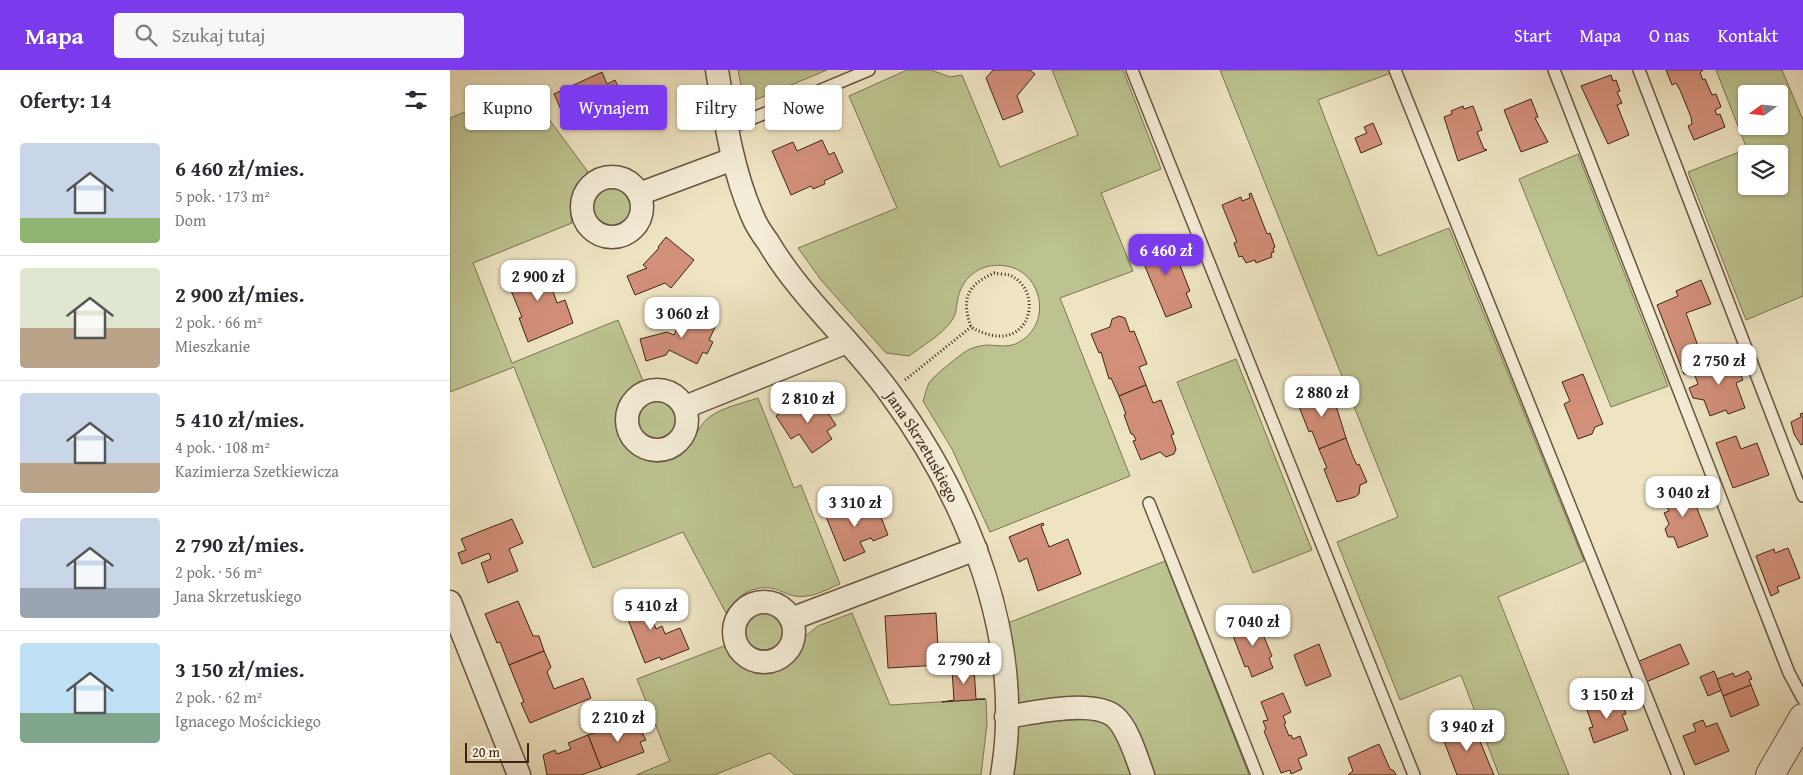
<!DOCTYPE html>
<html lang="pl">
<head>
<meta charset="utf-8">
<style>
	body { margin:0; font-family:"Gentium Book Plus",serif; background:#f7f7f7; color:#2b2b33; height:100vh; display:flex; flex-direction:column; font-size:19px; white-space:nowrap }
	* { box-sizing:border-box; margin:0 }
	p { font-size:16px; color:#7c7c81 }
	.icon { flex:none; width:28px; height:28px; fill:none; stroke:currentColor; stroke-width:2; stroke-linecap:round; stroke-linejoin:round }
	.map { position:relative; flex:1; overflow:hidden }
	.panel { display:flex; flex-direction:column; background:#fff; width:450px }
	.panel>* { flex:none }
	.banner { position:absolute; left:15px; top:15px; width:475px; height:45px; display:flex; gap:10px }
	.needle { width:32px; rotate:255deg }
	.fabs { position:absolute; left:1288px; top:15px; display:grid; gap:10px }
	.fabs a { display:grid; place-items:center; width:50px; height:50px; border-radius:5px; background:#fff; box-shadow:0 1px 4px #0004; font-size:25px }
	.scale { position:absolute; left:15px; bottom:12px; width:64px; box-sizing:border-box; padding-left:5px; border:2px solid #3c2515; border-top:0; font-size:14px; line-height:18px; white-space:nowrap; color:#3c2515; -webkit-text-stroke:4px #f4edd7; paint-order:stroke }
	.price { position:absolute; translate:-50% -42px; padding:0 11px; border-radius:10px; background:#fff; color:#222; font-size:16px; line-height:32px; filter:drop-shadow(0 1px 2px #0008) }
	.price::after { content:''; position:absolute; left:50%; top:30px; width:15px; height:11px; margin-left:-8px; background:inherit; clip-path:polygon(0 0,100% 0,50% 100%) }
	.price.on { background:#7c3aed; color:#fff }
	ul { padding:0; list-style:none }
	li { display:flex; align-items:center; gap:15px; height:125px; padding:0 20px }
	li+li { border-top:1px solid #e1e1e2 }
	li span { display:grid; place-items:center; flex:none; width:140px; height:100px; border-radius:5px; color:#555 }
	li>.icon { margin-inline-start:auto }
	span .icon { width:60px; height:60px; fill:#fffc; stroke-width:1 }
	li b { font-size:21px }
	h2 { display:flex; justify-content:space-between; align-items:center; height:60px; padding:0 20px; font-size:21px }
	.chip { padding:0 18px; border-radius:5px; background:#fff; box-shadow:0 1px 4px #0004; font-size:18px; line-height:45px }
	.chip.on { background:#7c3aed; color:#fff }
	header { display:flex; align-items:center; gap:30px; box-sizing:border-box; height:70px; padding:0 25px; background:#7c3aed; color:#fff }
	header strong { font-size:24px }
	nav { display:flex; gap:28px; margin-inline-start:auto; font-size:18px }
	.search { width:350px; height:45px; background:#f7f7f7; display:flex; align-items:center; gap:12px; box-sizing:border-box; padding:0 18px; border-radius:5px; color:#7c7c81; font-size:19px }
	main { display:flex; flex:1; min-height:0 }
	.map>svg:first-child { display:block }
	.green { fill:#bcc390; stroke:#7c7452; fill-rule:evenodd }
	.building { fill:#d28f79; stroke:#3c2515 }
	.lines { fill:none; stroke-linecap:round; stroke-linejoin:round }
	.service-casing { stroke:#685540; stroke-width:14 }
	.minor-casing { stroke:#685540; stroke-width:25 }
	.tertiary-casing { stroke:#685540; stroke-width:30 }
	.path { stroke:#3c2515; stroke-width:3; stroke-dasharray:1 2.5; stroke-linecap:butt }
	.service { stroke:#f4edd7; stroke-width:11 }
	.minor { stroke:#f4edd7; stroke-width:22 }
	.tertiary { stroke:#f4edd7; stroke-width:28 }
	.labels { text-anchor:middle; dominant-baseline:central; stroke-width:5; stroke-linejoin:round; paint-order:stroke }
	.street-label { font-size:16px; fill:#3c2515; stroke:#f4edd7 }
</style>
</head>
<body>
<header>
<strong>Mapa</strong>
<div class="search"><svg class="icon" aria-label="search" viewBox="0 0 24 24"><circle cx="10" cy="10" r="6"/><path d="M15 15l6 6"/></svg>Szukaj tutaj</div>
<nav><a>Start</a><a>Mapa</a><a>O nas</a><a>Kontakt</a></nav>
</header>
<main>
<section class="panel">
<h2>Oferty: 14<svg class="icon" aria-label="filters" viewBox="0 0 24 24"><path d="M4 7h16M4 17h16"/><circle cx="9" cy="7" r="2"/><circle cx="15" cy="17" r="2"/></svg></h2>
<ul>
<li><span style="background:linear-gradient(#c9d6e8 75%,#8fb573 0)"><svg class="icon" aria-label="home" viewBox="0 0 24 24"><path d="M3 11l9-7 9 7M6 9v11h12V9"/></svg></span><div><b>6 460 zł/mies.</b><p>5 pok. · 173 m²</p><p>Dom</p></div></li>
<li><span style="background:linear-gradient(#dfe7d0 60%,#b9a48a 0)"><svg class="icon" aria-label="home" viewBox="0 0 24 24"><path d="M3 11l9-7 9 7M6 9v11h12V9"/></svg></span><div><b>2 900 zł/mies.</b><p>2 pok. · 66 m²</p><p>Mieszkanie</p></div></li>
<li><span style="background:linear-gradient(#c9d6e8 70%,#b9a48a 0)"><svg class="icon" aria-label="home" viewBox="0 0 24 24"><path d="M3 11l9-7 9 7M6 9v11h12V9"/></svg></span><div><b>5 410 zł/mies.</b><p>4 pok. · 108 m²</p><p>Kazimierza Szetkiewicza</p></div></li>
<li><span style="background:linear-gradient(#c9d6e8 70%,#9aa5b1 0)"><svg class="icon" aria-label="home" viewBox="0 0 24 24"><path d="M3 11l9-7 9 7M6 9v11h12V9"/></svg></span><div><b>2 790 zł/mies.</b><p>2 pok. · 56 m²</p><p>Jana Skrzetuskiego</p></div></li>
<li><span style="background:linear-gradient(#bfe0f5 70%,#7fa58c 0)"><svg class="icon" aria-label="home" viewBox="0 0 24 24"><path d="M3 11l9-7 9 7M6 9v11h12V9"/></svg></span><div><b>3 150 zł/mies.</b><p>2 pok. · 62 m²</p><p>Ignacego Mościckiego</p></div></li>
</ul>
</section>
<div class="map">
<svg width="1353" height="705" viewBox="0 0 1353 705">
	<rect width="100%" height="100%" fill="#eee4c2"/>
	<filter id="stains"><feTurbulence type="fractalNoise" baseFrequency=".004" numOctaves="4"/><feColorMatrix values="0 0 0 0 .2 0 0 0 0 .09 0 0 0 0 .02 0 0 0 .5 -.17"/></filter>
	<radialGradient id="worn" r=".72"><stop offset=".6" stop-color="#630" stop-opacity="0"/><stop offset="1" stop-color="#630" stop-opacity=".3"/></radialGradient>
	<!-- green -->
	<g class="green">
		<path d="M288 0H377L305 30 292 20Z"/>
		<path d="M457 0H481L500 7 512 5 550 97 628 65 602 0H673L711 99 651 123 683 201 610 228 680 406 540 462 502 379 473 331C475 326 476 319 479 313 482 307 513 282 520 279 525 277 533 275 538 275 553 276 562 278 574 269 602 248 590 201 556 196 533 192 513 205 508 228 506 237 507 245 500 253 490 266 472 276 459 286L436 283 371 210 348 178 447 138 399 26Z"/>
		<path d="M770 0H940L941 3 868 30 928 186 999 158 1134 491 1048 527 1119 705H1049L1011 605 950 630 887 472 948 447Z"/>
		<path d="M1266 0H1332L1353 50V226L1296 250 1238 102 1297 79ZM1296 24H1329V56H1296ZM1296 84H1329V116H1296Z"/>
		<path d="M76 18 138 102C122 117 118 131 122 153L23 193 62 293 168 250 193 311C183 317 173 323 169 335 159 361 180 392 208 392 245 391 240 360 261 346 274 337 293 333 308 328L344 418 351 415 390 514C380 518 368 525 357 526 340 529 334 520 320 518 300 516 286 527 276 543L233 462 143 498 64 297 0 322V48Z"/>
		<path d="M1128 84 1218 316 1161 337 1069 109Z"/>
		<circle cx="161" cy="137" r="20"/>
		<path d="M786 289 862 480 803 503 727 312Z"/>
		<circle cx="207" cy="350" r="20"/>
		<path d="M715 491 799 705H702L673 646 572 635 565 629 558 553Z"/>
		<circle cx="314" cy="560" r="20"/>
		<path d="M402 543 440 635 536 629 537 654 531 705H345L320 683 264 705H186L220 691 187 609 274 576C277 580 279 586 283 589 306 613 349 601 353 568L368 556Z"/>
		<path d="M643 649 659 654 666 662 683 705H561L564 663 570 655 581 652Z"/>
	</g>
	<!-- building -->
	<g class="building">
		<path d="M543 0H580L585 4 567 26 573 42 553 50 536 8Z"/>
		<path d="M1216 0H1253L1250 3 1253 10 1255 9 1262 25 1266 24 1271 37 1265 40 1267 45 1270 44 1275 57 1244 70 1238 56 1242 54 1241 47 1230 20 1226 13 1222 15Z"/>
		<path d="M152 2 157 14 165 10 169 18 174 30 167 34 172 46 150 56 142 39 116 51 104 24Z"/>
		<path d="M1161 5 1163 11 1166 10 1170 21 1167 22 1172 33 1167 35 1179 65 1158 74 1131 16Z"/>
		<path d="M1081 29 1088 47 1085 48 1098 72 1071 82 1054 40Z"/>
		<path d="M1013 36 1014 39 1023 36 1032 60 1027 62 1034 79 1037 80 1008 91 994 47 1002 44 1001 41Z"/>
		<path d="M923 53 932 74 911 83 905 68 917 63 914 57Z"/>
		<path d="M372 70 379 85 384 82 393 102 374 111 375 114 363 119 361 116 341 125 322 81 343 72 347 81Z"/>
		<path d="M801 123 817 164 820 163 825 177 823 178 824 182 821 183 822 187 806 193 805 190 796 193 792 186 789 187 784 173 787 172 772 135 791 127 792 131 800 128 799 124Z"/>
		<path d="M714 166 720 181 724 180 740 221 736 223 742 237 716 247 687 177Z"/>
		<path d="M216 167 244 190 221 218 215 213 185 225 177 206 197 198 193 195 209 178 208 177Z"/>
		<path d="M85 190 89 198 96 195 103 212 100 213 107 233 115 230 123 253 78 272 69 248 72 247 57 211 70 206 66 197Z"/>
		<path d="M1251 210 1261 234 1236 243 1256 298 1244 304H1234L1207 235 1228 226 1226 221Z"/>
		<path d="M235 240 267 253 259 270 263 272 257 284 253 282 247 294 219 280 216 285 196 291 190 269 217 262 224 265Z"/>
		<path d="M669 246 675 248 680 262 684 261 697 294 689 297 696 315 669 326 661 308 659 309 651 282 649 283 641 264 660 257 662 249Z"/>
		<path d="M1280 282 1293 310 1286 313 1295 338 1278 344 1276 340 1260 346 1254 330 1243 328 1239 318 1248 314 1244 303 1256 298 1254 293Z"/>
		<path d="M1133 304 1153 354 1145 357 1142 364 1128 369 1114 334 1120 331 1112 312Z"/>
		<path d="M696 315 703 333 711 330 724 364 721 365 726 379 724 384 716 387 710 382 691 390 683 371 686 370 683 364H681L674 345 676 344 669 326Z"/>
		<path d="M862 320H868L869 323 875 325 882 323 896 368 869 379 862 361 859 362 846 329Z"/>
		<path d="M369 330 386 355 377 361 382 369 362 383 349 364 341 369 326 346 347 332 352 341Z"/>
		<path d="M1353 343V374L1351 375 1344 364 1341 352 1351 347 1350 344Z"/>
		<path d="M1286 366 1291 379 1307 373 1319 405 1283 418 1266 373Z"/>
		<path d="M896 368 903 387 907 395 909 394 917 412 910 415 909 424 905 427 887 432 874 399 877 398 869 379Z"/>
		<path d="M1232 415 1239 433 1244 431 1258 466 1228 478 1224 467H1218L1215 459 1219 454 1214 443 1219 441 1211 423Z"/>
		<path d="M408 428 416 442 427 437 438 465 423 471 421 468 410 472 415 482 394 491 375 444Z"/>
		<path d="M62 449 73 473 59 479 68 501 38 513 31 493 41 489 39 483 12 494 8 483 16 480 11 469Z"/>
		<path d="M593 453 594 455 591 456 599 477 618 469 631 504 588 521 577 488 569 492 559 467Z"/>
		<path d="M1338 478 1350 508 1327 517 1329 522 1321 526 1306 486 1324 479 1325 483Z"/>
		<path d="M191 520 206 559 212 556 215 564 230 558 239 579 211 590 210 587 195 593 170 529Z"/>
		<path d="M68 531 83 566H89L94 581 59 595 50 572 47 573 35 544Z"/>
		<path d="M486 543 489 595 438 598 435 546Z"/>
		<path d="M806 548 822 586 819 588 823 598 802 607 798 596 795 597 780 558Z"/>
		<path d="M869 574 881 606 856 616 844 585Z"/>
		<path d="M1230 574 1239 594 1196 612 1187 592Z"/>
		<path d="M94 581 101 597 97 602 104 619 133 608 141 628 80 653 71 633 74 632 59 595Z"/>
		<path d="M524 598 526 629H535L492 632 504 630 502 600Z"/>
		<path d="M1264 601 1272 620 1258 626 1250 607Z"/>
		<path d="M1298 601 1302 609 1299 610 1301 615 1273 626 1267 609 1283 603 1285 607Z"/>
		<path d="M1301 615 1309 635 1281 647 1273 626Z"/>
		<path d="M833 623 841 642 833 646 836 653 834 654 839 666 841 665 843 669 850 666 857 685 848 689 852 699 841 704 840 700 831 703 814 661 816 659 813 651 818 650 811 632Z"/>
		<path d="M1170 627 1176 644 1172 645 1178 660 1144 673 1139 658 1143 657 1137 640Z"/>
		<path d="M184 648 196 670 190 672 194 682 151 698 138 665 157 658 159 663 174 657 172 653Z"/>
		<path d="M1253 650 1256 657 1267 653 1279 681 1245 695 1233 666 1246 661 1243 654Z"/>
		<path d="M1023 654 1038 691 1044 705H1007L992 666Z"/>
		<path d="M138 665 151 698 131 705H97L93 685 105 680 107 684 121 679 118 673Z"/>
		<path d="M929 674 940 699 944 701 946 705H898L903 701 898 688Z"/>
	</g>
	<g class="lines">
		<!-- service casing -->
		<g class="service-casing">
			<g id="service">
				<path d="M682 0 964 705"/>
				<path d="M945 0 1228 705"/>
				<path d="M1104 0 1339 603 1353 629"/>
				<path d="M1189 0 1353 426"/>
				<path d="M277 59 419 0"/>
				<path d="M699 433 807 705"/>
			</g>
		</g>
		<!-- minor casing -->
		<g class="minor-casing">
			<g id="minor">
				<path id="s1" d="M267 0C275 49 282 99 302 145 306 155 312 164 318 172 351 228 401 270 439 322 518 429 575 570 552 705"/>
				<circle cx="162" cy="137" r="30"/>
				<path d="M189 124 283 89"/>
				<circle cx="207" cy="350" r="30"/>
				<path d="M235 337 397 272"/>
				<path d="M0 532 69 705"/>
				<circle cx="314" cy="562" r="30"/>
				<path d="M341 549 526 479"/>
				<path d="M556 647C583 643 641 629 664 646 678 657 687 689 693 705"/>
			</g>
		</g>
		<!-- tertiary casing -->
		<g class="tertiary-casing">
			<path id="tertiary" d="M1320 705 1353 648"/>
		</g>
		<!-- path -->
		<g class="path">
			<path d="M544 203C548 204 555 204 559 205 597 220 580 291 521 257 511 229 517 215 544 203Z"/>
			<path d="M455 310 521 257"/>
		</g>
		<!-- service -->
		<use href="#service" class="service"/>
		<!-- minor -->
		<use href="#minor" class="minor"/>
		<!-- tertiary -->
		<use href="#tertiary" class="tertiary"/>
	</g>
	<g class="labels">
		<!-- street labels -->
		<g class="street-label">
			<text stroke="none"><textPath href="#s1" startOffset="438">Jana Skrzetuskiego</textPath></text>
		</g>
	</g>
	<rect width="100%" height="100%" filter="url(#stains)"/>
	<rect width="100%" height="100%" fill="url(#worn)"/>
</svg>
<div class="fabs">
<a><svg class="needle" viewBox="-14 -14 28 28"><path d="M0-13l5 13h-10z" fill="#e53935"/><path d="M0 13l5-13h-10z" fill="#7c7c81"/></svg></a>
<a><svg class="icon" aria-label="layers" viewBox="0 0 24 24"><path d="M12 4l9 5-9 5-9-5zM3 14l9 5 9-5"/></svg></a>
</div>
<div class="scale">20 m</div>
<b class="price on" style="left:716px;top:206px">6 460 zł</b>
<b class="price" style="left:88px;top:232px">2 900 zł</b>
<b class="price" style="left:232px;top:269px">3 060 zł</b>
<b class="price" style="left:1269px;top:316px">2 750 zł</b>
<b class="price" style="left:872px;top:348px">2 880 zł</b>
<b class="price" style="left:358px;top:354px">2 810 zł</b>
<b class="price" style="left:1233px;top:448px">3 040 zł</b>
<b class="price" style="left:405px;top:458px">3 310 zł</b>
<b class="price" style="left:201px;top:561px">5 410 zł</b>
<b class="price" style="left:803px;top:577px">7 040 zł</b>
<b class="price" style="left:514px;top:615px">2 790 zł</b>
<b class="price" style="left:1157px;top:650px">3 150 zł</b>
<b class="price" style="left:168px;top:673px">2 210 zł</b>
<b class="price" style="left:1017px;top:682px">3 940 zł</b>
<div class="banner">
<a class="chip">Kupno</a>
<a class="chip on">Wynajem</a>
<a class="chip">Filtry</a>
<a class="chip">Nowe</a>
</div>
</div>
</main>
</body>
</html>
